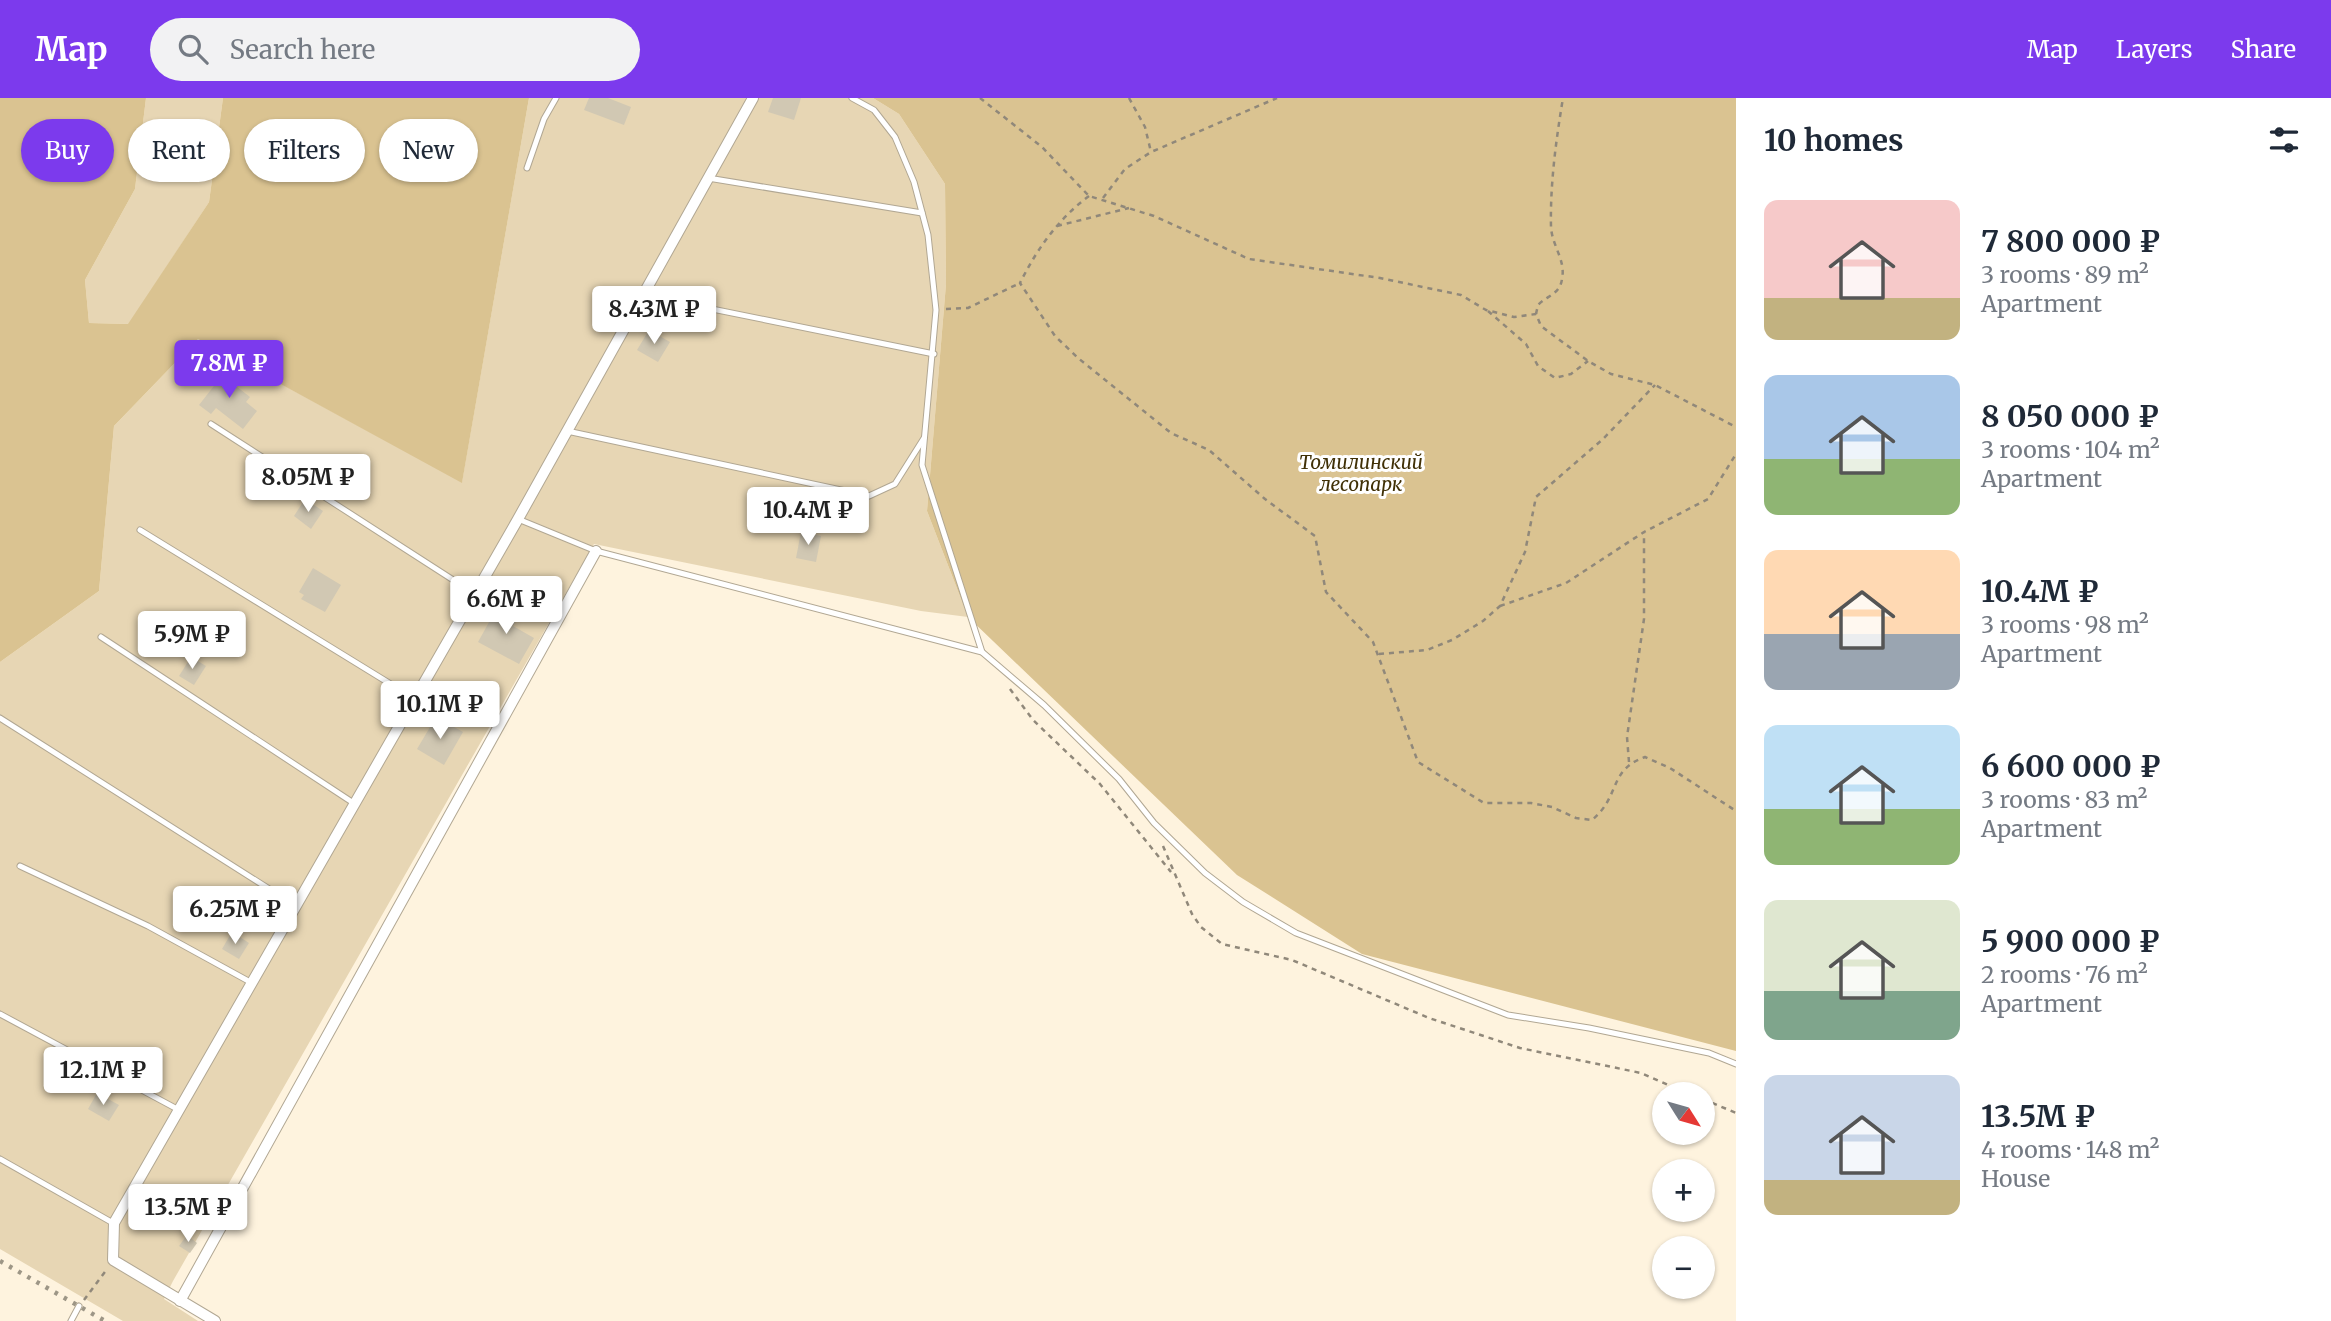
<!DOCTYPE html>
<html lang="en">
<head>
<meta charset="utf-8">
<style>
	body { margin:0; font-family:Merriweather,serif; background:#f2f2f3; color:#1f2937; height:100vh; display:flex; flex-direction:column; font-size:26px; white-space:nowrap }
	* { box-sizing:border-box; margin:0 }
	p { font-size:23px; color:#747a83 }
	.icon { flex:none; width:38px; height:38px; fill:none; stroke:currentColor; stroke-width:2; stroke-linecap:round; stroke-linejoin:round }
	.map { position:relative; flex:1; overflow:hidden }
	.sheet { display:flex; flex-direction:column; background:#fff; width:595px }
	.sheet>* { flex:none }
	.guide { position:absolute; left:21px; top:21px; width:665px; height:63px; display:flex; gap:14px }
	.needle { width:46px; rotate:127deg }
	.fabs { position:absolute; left:1652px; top:984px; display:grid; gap:14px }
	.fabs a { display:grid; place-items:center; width:63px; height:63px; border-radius:50%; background:#fff; box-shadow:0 2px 5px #0004; font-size:35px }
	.price { position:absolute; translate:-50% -60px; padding:0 16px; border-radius:7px; background:#fff; color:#222; font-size:23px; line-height:46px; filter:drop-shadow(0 2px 4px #0008) }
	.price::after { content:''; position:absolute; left:50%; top:42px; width:21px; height:16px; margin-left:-10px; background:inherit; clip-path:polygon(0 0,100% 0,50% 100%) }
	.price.selected { background:#7c3aed; color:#fff }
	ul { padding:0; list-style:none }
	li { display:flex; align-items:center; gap:21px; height:175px; padding:0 28px }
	li span { display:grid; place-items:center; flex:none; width:196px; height:140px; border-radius:14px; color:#555 }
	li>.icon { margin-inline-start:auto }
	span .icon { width:84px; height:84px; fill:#fffc; stroke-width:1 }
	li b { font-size:30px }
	h2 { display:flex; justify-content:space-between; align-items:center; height:84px; padding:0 28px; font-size:30px }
	.chip { padding:0 24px; border-radius:32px; background:#fff; box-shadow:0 2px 5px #0004; font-size:24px; line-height:63px }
	.chip.selected { background:#7c3aed; color:#fff }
	header { display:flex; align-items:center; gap:42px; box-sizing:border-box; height:98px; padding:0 35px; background:#7c3aed; color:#fff }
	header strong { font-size:33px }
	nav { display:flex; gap:38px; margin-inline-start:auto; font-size:24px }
	.search { width:490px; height:63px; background:#f2f2f3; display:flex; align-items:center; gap:18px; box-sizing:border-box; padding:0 24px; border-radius:38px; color:#747a83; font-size:26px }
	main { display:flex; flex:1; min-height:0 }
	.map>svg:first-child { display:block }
	.green { fill:#e7d6b4 }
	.forest { fill:#dac391 }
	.building { fill:#d1c8b3 }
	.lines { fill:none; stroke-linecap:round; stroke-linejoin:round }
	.service-casing { stroke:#b1a793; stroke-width:7 }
	.minor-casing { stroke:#b1a793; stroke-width:12 }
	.path { stroke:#90887a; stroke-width:2.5; stroke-dasharray:5 5; stroke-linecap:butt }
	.service { stroke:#fff; stroke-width:5 }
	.minor { stroke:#fff; stroke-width:10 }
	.rail { stroke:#9d9686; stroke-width:4.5; stroke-dasharray:3.5 7; stroke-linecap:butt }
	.labels { text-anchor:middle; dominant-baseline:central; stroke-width:6; stroke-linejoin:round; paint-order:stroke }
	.park-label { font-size:19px; font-style:italic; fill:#403006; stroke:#fff }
</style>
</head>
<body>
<header>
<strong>Map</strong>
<div class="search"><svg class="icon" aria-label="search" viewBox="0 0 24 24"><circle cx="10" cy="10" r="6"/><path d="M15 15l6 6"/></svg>Search here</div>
<nav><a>Map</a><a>Layers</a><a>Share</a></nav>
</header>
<main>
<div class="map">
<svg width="1736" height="1223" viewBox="0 0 1736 1223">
	<rect width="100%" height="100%" fill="#fef3de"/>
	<!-- green -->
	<g class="green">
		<path d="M146 0H223L209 104 129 226 89 225 85 182 135 91Z"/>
		<path d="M529 0H873L899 16 945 86 946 186 927 413 968 519 921 513 594 446 173 1183 164 1201 198 1223H123L0 1151V564L99 493 114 328 198 241 462 384Z"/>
	</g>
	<!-- forest -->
	<g class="forest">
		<path d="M0 0H146L135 91 85 182 89 225 128 226 209 104 223 0H529L462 385 198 241 114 328 99 493 0 564Z"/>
		<path d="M873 0H1736V953L1362 856 1237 777 968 519 927 413 946 186 945 86 899 16Z"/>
	</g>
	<!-- building -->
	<g class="building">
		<path d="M589 0H608L631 9 624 27 584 12Z"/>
		<path d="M773 0H801L794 22 768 14Z"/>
		<path d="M649 232 670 244 658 264 637 252Z"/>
		<path d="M228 270 238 278 232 285 250 299 246 304 257 313 243 331 216 310 211 316 199 307Z"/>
		<path d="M305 401 323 413 311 431 294 418Z"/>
		<path d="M801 434 821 438 816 464 796 460Z"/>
		<path d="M313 470 341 487 325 514 301 501 304 497 299 494Z"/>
		<path d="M498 508 518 519 513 528 534 540 519 566 478 544Z"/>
		<path d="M191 559 206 568 194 587 179 578Z"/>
		<path d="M436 619 463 634 444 667 417 651Z"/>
		<path d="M232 834 249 845 239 861 222 851Z"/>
		<path d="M97 995 119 1007 109 1023 88 1011Z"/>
		<path d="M187 1137 197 1145 190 1155 179 1148Z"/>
	</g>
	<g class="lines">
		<!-- service casing -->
		<g class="service-casing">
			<g id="service">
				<path d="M852 0 874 12 895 39 914 84 928 137 936 212 922 367 982 554"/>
				<path d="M527 70 544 21 556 0"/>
				<path d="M708 80 922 115"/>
				<path d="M643 197 934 256"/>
				<path d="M211 326 475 496"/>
				<path d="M567 333 869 398 895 386 924 340"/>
				<path d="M518 421 596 453 982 554 1044 607 1119 681 1154 725 1205 775 1243 804 1296 835 1508 917 1589 930 1709 955 1736 966"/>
				<path d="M140 432 415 601"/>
				<path d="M101 539 355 706"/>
				<path d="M0 620 296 808"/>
				<path d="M20 768 148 828 252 885"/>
				<path d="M0 916 179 1012"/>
				<path d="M0 1061 113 1125"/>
				<path d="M71 1223 79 1208"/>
			</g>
		</g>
		<!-- minor casing -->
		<g class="minor-casing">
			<g id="minor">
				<path d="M180 1203 596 453"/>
				<path d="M215 1223 113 1162 114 1125 518 421 753 0"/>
			</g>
		</g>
		<!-- path -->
		<g class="path">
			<path d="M980 0 1042 49 1089 98 1154 118 1249 161 1380 180 1461 197 1486 212 1514 219 1536 216 1541 228 1588 263 1611 276 1655 287 1736 329"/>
			<path d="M1129 0 1145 29 1151 54"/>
			<path d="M1089 98C1058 121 1037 151 1020 185L1055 238 1078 260 1171 335 1209 352 1265 401 1315 438 1326 494 1373 544 1418 664 1484 705H1531L1552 709 1576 720 1592 722C1621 698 1608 672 1645 659L1670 670 1736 713"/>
			<path d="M1103 100 1125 71 1151 54 1277 0"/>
			<path d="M1057 128 1129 110"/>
			<path d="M946 211 968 210 1020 185"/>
			<path d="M1488 213 1526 246 1538 268 1555 280 1571 276 1588 263"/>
			<path d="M1536 216 1538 207C1548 197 1560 196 1562 181 1566 162 1552 148 1551 129 1550 87 1556 42 1563 0"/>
			<path d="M1500 508 1566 485 1644 434 1708 401 1736 356"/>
			<path d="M1379 556 1427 552 1452 542 1483 523 1500 508 1525 454 1536 399 1603 341 1655 287"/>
			<path d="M1010 591 1033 622 1100 686 1171 774"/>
			<path d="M1629 664 1627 639 1644 521V435"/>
			<path d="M1163 748 1192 816 1201 829 1222 846 1292 862 1429 920 1520 950 1641 975 1689 996"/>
			<path d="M1703 1001 1736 1015"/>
			<path d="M84 1202 107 1171"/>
		</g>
		<!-- service -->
		<use href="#service" class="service"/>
		<!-- minor -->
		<use href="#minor" class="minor"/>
		<!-- rail -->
		<path class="rail" d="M0 1163 105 1223"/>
	</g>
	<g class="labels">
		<!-- park labels -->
		<g class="park-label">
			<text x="1361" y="364">Томилинский<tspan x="1361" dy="22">лесопарк</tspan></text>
		</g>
	</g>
</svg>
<div class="fabs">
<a><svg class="needle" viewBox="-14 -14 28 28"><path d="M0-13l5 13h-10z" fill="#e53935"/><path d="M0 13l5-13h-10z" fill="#747a83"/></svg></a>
<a>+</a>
<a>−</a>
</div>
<b class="price" style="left:654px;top:248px">8.43M ₽</b>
<b class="price selected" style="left:229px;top:302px">7.8M ₽</b>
<b class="price" style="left:308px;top:416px">8.05M ₽</b>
<b class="price" style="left:808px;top:449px">10.4M ₽</b>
<b class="price" style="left:506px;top:538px">6.6M ₽</b>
<b class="price" style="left:192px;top:573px">5.9M ₽</b>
<b class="price" style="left:440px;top:643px">10.1M ₽</b>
<b class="price" style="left:235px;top:848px">6.25M ₽</b>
<b class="price" style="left:103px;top:1009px">12.1M ₽</b>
<b class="price" style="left:188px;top:1146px">13.5M ₽</b>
<div class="guide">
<a class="chip selected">Buy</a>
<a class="chip">Rent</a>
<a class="chip">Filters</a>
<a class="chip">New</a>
</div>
</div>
<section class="sheet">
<h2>10 homes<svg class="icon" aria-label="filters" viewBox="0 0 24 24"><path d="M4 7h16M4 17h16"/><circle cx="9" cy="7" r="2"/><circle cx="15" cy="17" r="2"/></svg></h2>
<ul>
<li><span style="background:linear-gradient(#f6c9c9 70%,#c2b280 0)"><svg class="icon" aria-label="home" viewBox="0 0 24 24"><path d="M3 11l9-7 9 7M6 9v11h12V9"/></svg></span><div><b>7 800 000 ₽</b><p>3 rooms · 89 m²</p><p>Apartment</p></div></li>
<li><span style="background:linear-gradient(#a9c7e8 60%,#8fb573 0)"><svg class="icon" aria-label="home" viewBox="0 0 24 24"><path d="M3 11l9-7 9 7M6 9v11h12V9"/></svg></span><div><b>8 050 000 ₽</b><p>3 rooms · 104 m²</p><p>Apartment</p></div></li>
<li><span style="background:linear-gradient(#ffd9b3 60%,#9aa5b1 0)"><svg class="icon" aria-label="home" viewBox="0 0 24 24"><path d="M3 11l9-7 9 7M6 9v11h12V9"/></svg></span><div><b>10.4M ₽</b><p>3 rooms · 98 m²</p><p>Apartment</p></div></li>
<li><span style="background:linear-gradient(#bfe0f5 60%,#8fb573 0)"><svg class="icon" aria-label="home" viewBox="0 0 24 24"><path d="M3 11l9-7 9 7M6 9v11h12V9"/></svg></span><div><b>6 600 000 ₽</b><p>3 rooms · 83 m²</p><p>Apartment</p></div></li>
<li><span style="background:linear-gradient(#dfe7d0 65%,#7fa58c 0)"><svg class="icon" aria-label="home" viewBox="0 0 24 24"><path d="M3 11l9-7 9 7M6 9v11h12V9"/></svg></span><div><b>5 900 000 ₽</b><p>2 rooms · 76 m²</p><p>Apartment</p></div></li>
<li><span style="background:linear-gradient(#c9d6e8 75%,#c2b280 0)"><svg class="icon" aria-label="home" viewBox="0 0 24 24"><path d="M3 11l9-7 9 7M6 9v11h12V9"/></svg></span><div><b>13.5M ₽</b><p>4 rooms · 148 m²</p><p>House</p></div></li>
</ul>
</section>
</main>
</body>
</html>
